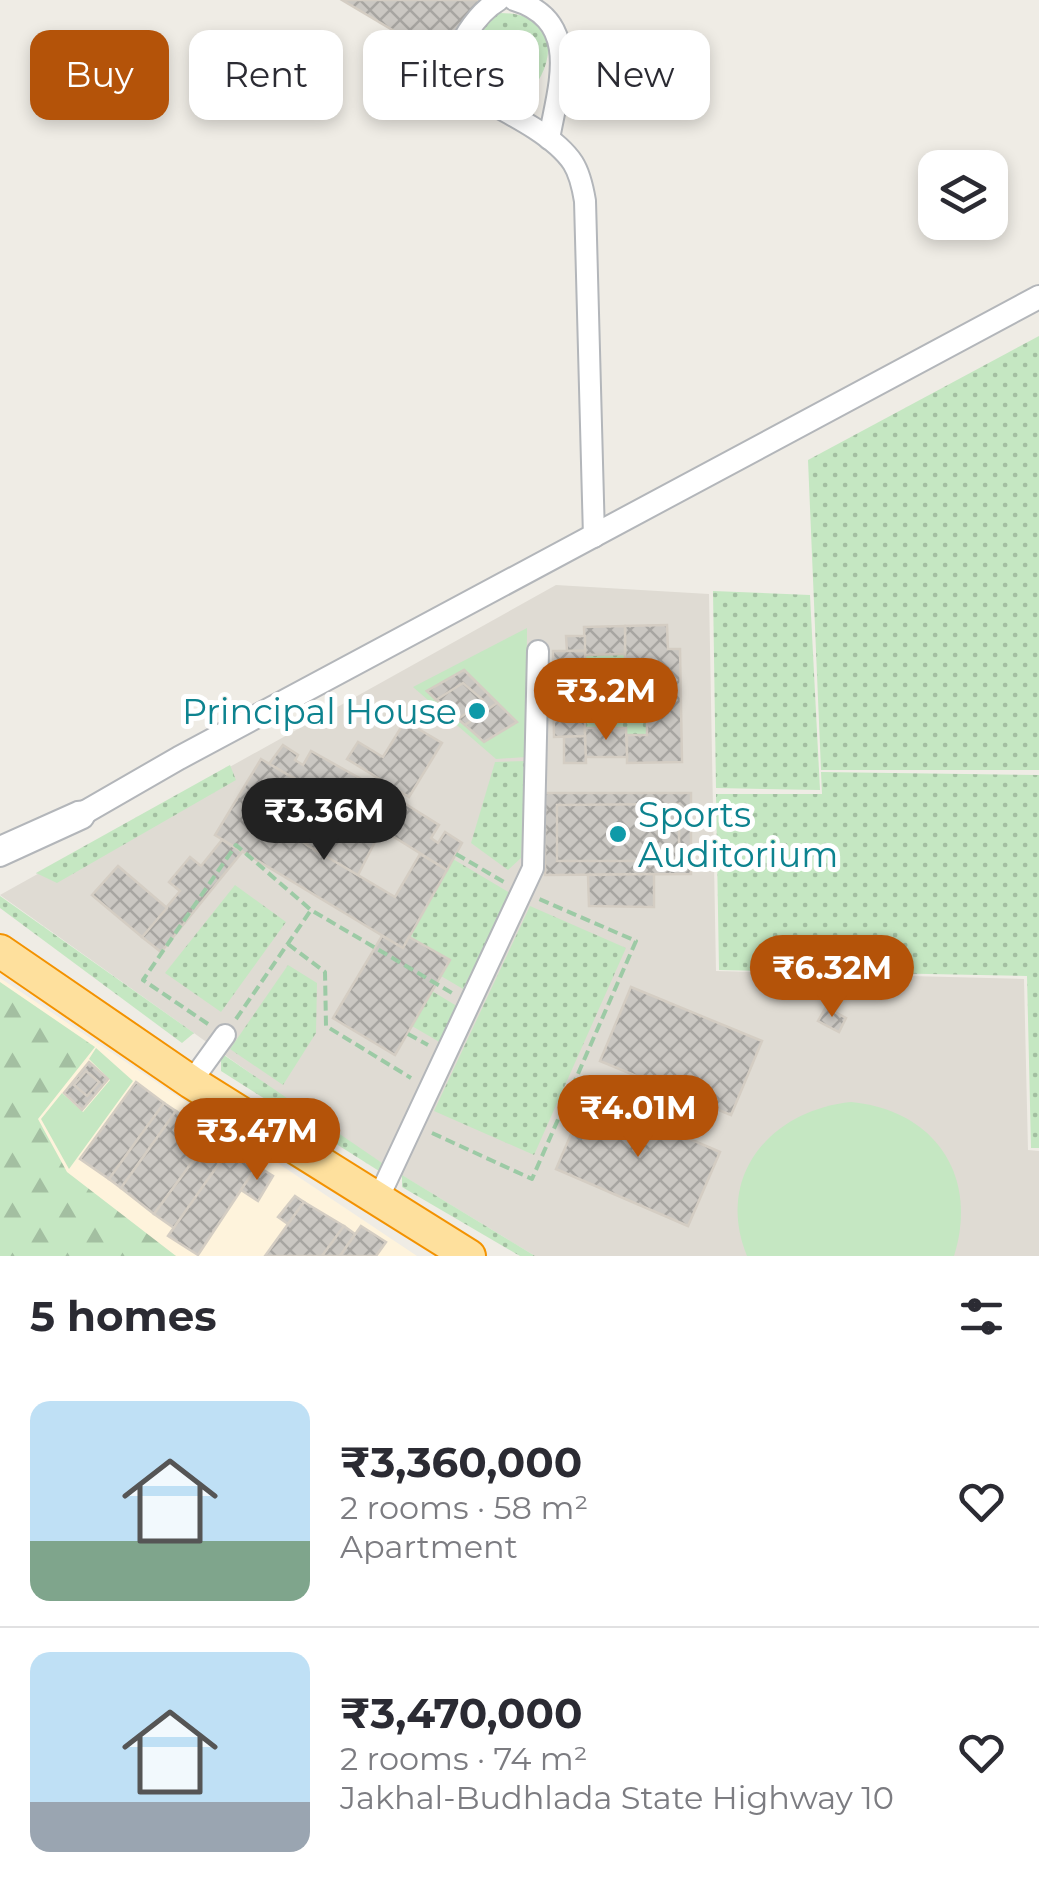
<!DOCTYPE html>
<html lang="en">
<head>
<meta charset="utf-8">
<style>
	body { margin:0; font-family:Montserrat,sans-serif; background:#f2f2f3; color:#2b2b33; height:100vh; display:flex; flex-direction:column; font-size:38px; white-space:nowrap }
	* { box-sizing:border-box; margin:0 }
	p { font-size:32px; color:#7c7c81 }
	.icon { flex:none; width:55px; height:55px; fill:none; stroke:currentColor; stroke-width:2; stroke-linecap:round; stroke-linejoin:round }
	.map { position:relative; height:1256px; overflow:hidden }
	.side { display:flex; flex-direction:column; background:#fff; flex:1 }
	.side>* { flex:none }
	.hud { position:absolute; left:30px; top:30px; width:980px; height:90px; display:flex; gap:20px }
	.fabs { position:absolute; left:918px; top:150px; display:grid; gap:20px }
	.fabs a { display:grid; place-items:center; width:90px; height:90px; border-radius:20px; background:#fff; box-shadow:0 5px 15px #0003; font-size:50px }
	.price { position:absolute; translate:-50% -85px; padding:0 22px; border-radius:35px; background:#b45309; color:#fff; font-size:32px; line-height:65px; filter:drop-shadow(0 2px 5px #0008) }
	.price::after { content:''; position:absolute; left:50%; top:60px; width:30px; height:22px; margin-left:-15px; background:inherit; clip-path:polygon(0 0,100% 0,50% 100%) }
	.price.current { background:#222; color:#fff }
	ul { padding:0; list-style:none }
	li { display:flex; align-items:center; gap:30px; height:250px; padding:0 30px }
	li+li { border-top:2px solid #e1e1e2 }
	li span { display:grid; place-items:center; flex:none; width:280px; height:200px; border-radius:20px; color:#555 }
	li>.icon { margin-inline-start:auto }
	span .icon { width:120px; height:120px; fill:#fffc; stroke-width:1 }
	li b { font-size:42px }
	h2 { display:flex; justify-content:space-between; align-items:center; height:120px; padding:0 30px; font-size:42px }
	.chip { padding:0 35px; border-radius:20px; background:#fff; box-shadow:0 5px 15px #0003; font-size:35px; line-height:90px }
	.chip.current { background:#b45309; color:#fff }
	.map>svg:first-child { display:block }
	.commercial { fill:#fef3dc }
	.education { fill:#dfdbd3 }
	.grass { fill:url(#grass-dots) }
	.forest { fill:url(#forest-firs) }
	.garden { fill:#c5e7c2 }
	.building { fill:url(#building-cross-hatch); stroke:#d4cdc3; stroke-width:2.5 }
	.lines { fill:none; stroke-linecap:round; stroke-linejoin:round }
	.minor-casing { stroke:#b3b6ba; stroke-width:24 }
	.tertiary-casing { stroke:#b3b6ba; stroke-width:26 }
	.trunk-casing { stroke:#f39201; stroke-width:36 }
	.path { stroke:#9ccaa5; stroke-width:4; stroke-dasharray:10 5; stroke-linecap:butt }
	.minor { stroke:#fff; stroke-width:20 }
	.tertiary { stroke:#fff; stroke-width:22 }
	.trunk { stroke:#fee09d; stroke-width:32 }
	.culture-dot { fill:#0f9aa8; stroke:#fff; stroke-width:4 }
	.labels { text-anchor:middle; dominant-baseline:central; stroke-width:10; stroke-linejoin:round; paint-order:stroke }
	.culture-label { font-size:35px; fill:#0d838f; stroke:#fff; text-anchor:end }
</style>
</head>
<body>
<div class="map">
<svg width="1039" height="1256" viewBox="0 0 1039 1256">
	<defs>
		<pattern id="grass-dots" width="8" height="8" patternUnits="userSpaceOnUse" patternTransform="scale(2.5)"><rect width="8" height="8" fill="#c5e7c2"/><path d="M2 2h.1M6 6h.1" fill="none" stroke="#a3bfa1" stroke-width="1.8" stroke-linecap="round"/></pattern>
		<pattern id="forest-firs" width="22" height="20" patternUnits="userSpaceOnUse" patternTransform="scale(2.5)"><rect width="22" height="20" fill="#c5e7c2"/><path d="M5 1l3.5 6h-7zM16 11l3.5 6h-7z" fill="#a3bfa1"/></pattern>
		<pattern id="building-cross-hatch" width="8" height="8" patternUnits="userSpaceOnUse" patternTransform="scale(2.5)"><rect width="8" height="8" fill="#cac7c2"/><path d="M0 0l8 8M0 8l8-8" fill="none" stroke="#a7a5a1"/></pattern>
	</defs>
	<rect width="100%" height="100%" fill="#efece5"/>
	<!-- commercial -->
	<path class="commercial" d="M0 978 417 1256H0Z"/>
	<!-- education -->
	<path class="education" d="M556 585 709 594 716 971 1024 979 1028 1150 1039 1151V1256H535L347 1142 0 895Z"/>
	<!-- grass -->
	<g class="grass">
		<path d="M500 13C562 13 558 67 522 101 507 101 496 95 483 88 454 72 462 60 477 35 484 25 489 18 500 13Z"/>
		<path d="M1039 336V770H821L808 460Z"/>
		<path d="M713 591 810 595 820 790 716 788Z"/>
		<path d="M625 654 647 661V735H627L625 728H585V655Z"/>
		<path d="M526 761 521 858 508 870 471 843 495 762Z"/>
		<path d="M230 765 236 780 57 883 36 873Z"/>
		<path d="M821 772 1039 775V1148H1031L1027 976 719 970 716 794H822Z"/>
		<path d="M453 859 510 893 463 989 441 976 449 960 410 937Z"/>
		<path d="M235 885 286 922 221 1012 165 973Z"/>
		<path d="M0 896 194 1033 182 1043 0 908Z"/>
		<path d="M530 906 626 948 534 1155 434 1111Z"/>
		<path d="M288 965 317 983 316 1033 283 1085 230 1049Z"/>
		<path d="M432 991 460 1008 441 1043 412 1026Z"/>
		<path d="M221 1053 385 1165 379 1171 221 1071Z"/>
		<path d="M402 1175 535 1256H520L402 1187Z"/>
	</g>
	<!-- forest -->
	<path class="forest" d="M0 982 95 1047 38 1119 67 1172 176 1256H0Z"/>
	<!-- garden -->
	<g class="garden">
		<path d="M527 628 526 757 496 759 413 687Z"/>
		<path d="M96 1048 133 1081 69 1169 41 1119 62 1093 83 1112 110 1080 89 1059Z"/>
		<path d="M851 1102C935 1110 979 1176 954 1256H747C714 1175 772 1110 851 1102Z"/>
	</g>
	<!-- building -->
	<g class="building">
		<path d="M342 0H480L450 44 433 54Z"/>
		<path d="M667 625 668 649H680L682 762 627 763V735H647V661H625V626Z"/>
		<path d="M625 626V654L585 655 584 627Z"/>
		<path d="M566 636H585V651H567Z"/>
		<path d="M553 651H585V736L554 737Z"/>
		<path d="M464 670 517 722 484 742 427 691Z"/>
		<path d="M464 670 497 703 465 725 458 719 484 701 463 683 436 700 427 691Z"/>
		<path d="M405 721 442 743 409 797 347 759 358 742 383 757Z"/>
		<path d="M585 728H626L627 757H585Z"/>
		<path d="M585 736 586 763H564V737Z"/>
		<path d="M283 745 298 755 295 760 303 765 311 751 370 784 354 812 269 764Z"/>
		<path d="M261 759 293 778 267 821 395 897 420 854 447 870 403 948 215 835Z"/>
		<path d="M380 788 439 825 431 838 438 843 445 832 462 843 447 870 354 812 362 798 370 804Z"/>
		<path d="M545 793H691V874L545 875Z"/>
		<path d="M331 800 381 830 358 875 307 845Z"/>
		<path d="M679 804V861H557V805Z"/>
		<path d="M222 840 242 852 161 952 142 937 180 891 169 882 190 857 201 866Z"/>
		<path d="M118 866 167 908 142 937 92 895Z"/>
		<path d="M654 874V907L589 906 588 875Z"/>
		<path d="M382 936 403 948 409 937 450 960 395 1055 333 1018Z"/>
		<path d="M631 987 762 1041 731 1115 600 1061Z"/>
		<path d="M826 1007 846 1018 839 1032 818 1021Z"/>
		<path d="M89 1062 108 1079 82 1110 64 1093Z"/>
		<path d="M86 1071 99 1082 87 1096 74 1085Z"/>
		<path d="M639 1077 676 1092 661 1127 623 1111Z"/>
		<path d="M136 1082 164 1103 109 1179 80 1159Z"/>
		<path d="M588 1095 720 1152 688 1226 556 1169Z"/>
		<path d="M164 1103 176 1111 121 1188 109 1179Z"/>
		<path d="M176 1111 212 1135 154 1214 121 1188Z"/>
		<path d="M212 1135 230 1148 174 1228 154 1214Z"/>
		<path d="M230 1148 257 1166 198 1255 168 1236Z"/>
		<path d="M257 1166 273 1176 258 1201 241 1190Z"/>
		<path d="M295 1196 304 1202 288 1224 278 1217Z"/>
		<path d="M304 1202 344 1226 322 1256H265Z"/>
		<path d="M344 1226 355 1234 340 1256H322Z"/>
		<path d="M361 1226 386 1242 376 1256H340Z"/>
	</g>
	<g class="lines">
		<!-- minor casing -->
		<g class="minor-casing">
			<g id="minor">
				<path d="M499 0C475 14 456 47 450 73L460 87C493 106 552 131 573 163 580 174 583 189 585 201L594 537"/>
				<path d="M514 0C583 21 558 87 549 139"/>
				<path d="M0 847 78 812 87 811 83 818 0 856"/>
				<path d="M191 1082 225 1035"/>
				<path d="M378 1199 533 868 538 651"/>
			</g>
		</g>
		<!-- tertiary casing -->
		<g class="tertiary-casing">
			<path id="tertiary" d="M87 811 179 758 1039 297"/>
		</g>
		<!-- trunk casing -->
		<g class="trunk-casing">
			<path id="trunk" d="M0 951 191 1082 469 1256"/>
		</g>
		<!-- path -->
		<g class="path">
			<path d="M456 854 504 882"/>
			<path d="M288 944 325 972 326 1026 411 1078"/>
			<path d="M236 1019 311 910"/>
			<path d="M208 1024 143 980 236 845 311 910 452 993"/>
			<path d="M408 1034 428 1045"/>
			<path d="M432 1133 532 1179 636 941 539 899"/>
		</g>
		<!-- minor -->
		<use href="#minor" class="minor"/>
		<!-- tertiary -->
		<use href="#tertiary" class="tertiary"/>
		<!-- trunk -->
		<use href="#trunk" class="trunk"/>
	</g>
	<!-- markers -->
	<g class="culture-dot">
		<circle cx="477" cy="711" r="10"/>
		<circle cx="618" cy="834" r="10"/>
	</g>
	<g class="labels">
		<!-- culture labels -->
		<g class="culture-label">
			<text x="457" y="711">Principal House</text>
			<text x="638" y="814" text-anchor="start">Sports<tspan x="638" dy="40">Auditorium</tspan></text>
		</g>
	</g>
</svg>
<div class="fabs">
<a><svg class="icon" aria-label="layers" viewBox="0 0 24 24"><path d="M12 4l9 5-9 5-9-5zM3 14l9 5 9-5"/></svg></a>
</div>
<b class="price" style="left:606px;top:743px">₹3.2M</b>
<b class="price current" style="left:324px;top:863px">₹3.36M</b>
<b class="price" style="left:832px;top:1020px">₹6.32M</b>
<b class="price" style="left:638px;top:1160px">₹4.01M</b>
<b class="price" style="left:257px;top:1183px">₹3.47M</b>
<div class="hud">
<a class="chip current">Buy</a>
<a class="chip">Rent</a>
<a class="chip">Filters</a>
<a class="chip">New</a>
</div>
</div>
<section class="side">
<h2>5 homes<svg class="icon" aria-label="filters" viewBox="0 0 24 24"><path d="M4 7h16M4 17h16"/><circle cx="9" cy="7" r="2"/><circle cx="15" cy="17" r="2"/></svg></h2>
<ul>
<li><span style="background:linear-gradient(#bfe0f5 70%,#7fa58c 0)"><svg class="icon" aria-label="home" viewBox="0 0 24 24"><path d="M3 11l9-7 9 7M6 9v11h12V9"/></svg></span><div><b>₹3,360,000</b><p>2 rooms · 58 m²</p><p>Apartment</p></div><svg class="icon" aria-label="heart" viewBox="0 0 24 24"><path d="M12 20l-8-8c-3-5 5-10 8-4 3-6 11-1 8 4z"/></svg></li>
<li><span style="background:linear-gradient(#bfe0f5 75%,#9aa5b1 0)"><svg class="icon" aria-label="home" viewBox="0 0 24 24"><path d="M3 11l9-7 9 7M6 9v11h12V9"/></svg></span><div><b>₹3,470,000</b><p>2 rooms · 74 m²</p><p>Jakhal-Budhlada State Highway 10</p></div><svg class="icon" aria-label="heart" viewBox="0 0 24 24"><path d="M12 20l-8-8c-3-5 5-10 8-4 3-6 11-1 8 4z"/></svg></li>
</ul>
</section>
</body>
</html>
